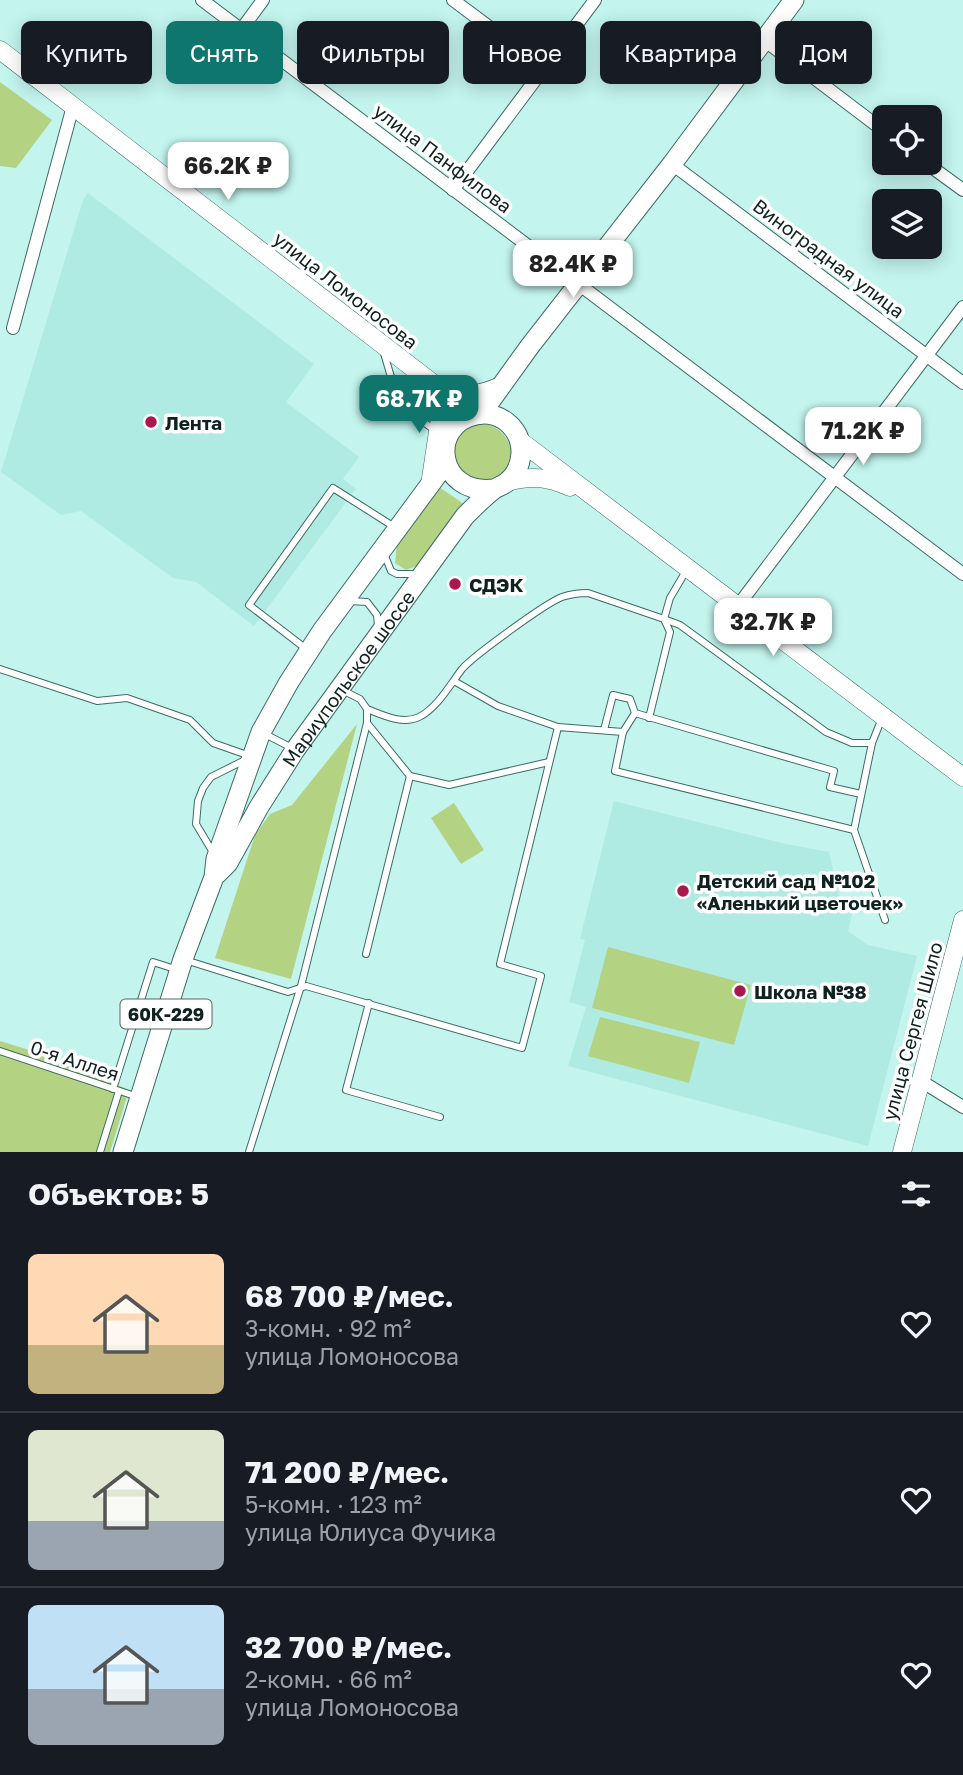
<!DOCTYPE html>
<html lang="ru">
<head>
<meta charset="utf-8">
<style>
	body { margin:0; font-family:"Golos Text",sans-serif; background:#20242c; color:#f1f3f6; height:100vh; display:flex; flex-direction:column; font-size:26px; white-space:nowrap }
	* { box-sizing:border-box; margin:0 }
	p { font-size:23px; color:#9ea1a6 }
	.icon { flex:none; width:38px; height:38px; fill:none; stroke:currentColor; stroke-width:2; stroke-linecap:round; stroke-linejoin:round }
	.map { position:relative; height:1152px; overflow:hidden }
	.sheet { display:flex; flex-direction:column; background:#171b24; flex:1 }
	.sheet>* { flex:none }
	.hud { position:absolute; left:21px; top:21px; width:922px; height:63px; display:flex; gap:14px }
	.buttons { position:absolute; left:872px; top:105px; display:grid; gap:14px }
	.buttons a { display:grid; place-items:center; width:70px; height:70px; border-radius:10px; background:#171b24; box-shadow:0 4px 18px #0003; font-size:35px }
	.price { position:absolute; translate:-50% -60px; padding:0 16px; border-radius:14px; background:#fff; color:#222; font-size:23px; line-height:46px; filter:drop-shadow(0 2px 4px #0008) }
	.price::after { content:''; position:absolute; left:50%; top:42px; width:21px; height:16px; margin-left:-10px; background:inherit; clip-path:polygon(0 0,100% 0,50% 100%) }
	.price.on { background:#0f766e; color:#fff }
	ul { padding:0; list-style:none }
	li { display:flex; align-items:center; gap:21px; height:175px; padding:0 28px }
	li+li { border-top:2px solid #363941 }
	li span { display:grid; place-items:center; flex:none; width:196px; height:140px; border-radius:10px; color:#555 }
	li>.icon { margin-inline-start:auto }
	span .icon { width:84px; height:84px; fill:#fffc; stroke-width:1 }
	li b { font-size:30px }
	h2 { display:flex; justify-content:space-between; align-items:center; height:84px; padding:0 28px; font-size:30px }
	.pill { padding:0 24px; border-radius:10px; background:#171b24; box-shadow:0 4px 18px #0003; font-size:24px; line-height:63px }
	.pill.on { background:#0f766e; color:#fff }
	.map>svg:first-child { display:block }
	.built { fill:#afebe3 }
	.green { fill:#b3d383 }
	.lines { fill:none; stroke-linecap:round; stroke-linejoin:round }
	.lane-casing { stroke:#3d6b66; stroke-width:8 }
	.street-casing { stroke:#3d6b66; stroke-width:14 }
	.secondary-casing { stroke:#3d6b66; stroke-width:19 }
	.primary-casing { stroke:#3d6b66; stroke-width:21 }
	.lane { stroke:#fff; stroke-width:6 }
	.street { stroke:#fff; stroke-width:12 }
	.secondary { stroke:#fff; stroke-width:18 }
	.primary { stroke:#fff; stroke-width:19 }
	.poi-dot { fill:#a9174e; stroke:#fff; stroke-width:2.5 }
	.labels { text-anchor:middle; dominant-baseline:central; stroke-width:7; stroke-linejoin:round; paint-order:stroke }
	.shield { fill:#fff; stroke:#576463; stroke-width:2 }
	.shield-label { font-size:18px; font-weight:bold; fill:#0f2220 }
	.street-label { font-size:19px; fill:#0f2220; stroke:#fff }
	.poi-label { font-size:19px; font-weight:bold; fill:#0f2220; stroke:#fff; text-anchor:start }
</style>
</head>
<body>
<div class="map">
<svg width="963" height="1152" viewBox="0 0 963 1152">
	<rect width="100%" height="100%" fill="#c3f4ee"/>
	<!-- built -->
	<g class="built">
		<path d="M88 193 314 364 286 402 359 457 343 479 356 489 254 626 196 582 173 578 81 511 61 515 1 472 83 200Z"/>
		<path d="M614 801 786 844 829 852 843 911 852 914 848 931 868 945 917 956 868 1146 568 1066 586 1007 569 1002 585 940 580 939Z"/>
	</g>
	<!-- green -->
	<g class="green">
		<path d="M0 82 52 120 16 168 0 166Z"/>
		<path d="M482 423C508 427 523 458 500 477 497 480 490 482 485 484L455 470C454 437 449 436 482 423Z"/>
		<path d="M439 487 464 504 423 563 406 570 395 563 397 544Z"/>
		<path d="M357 724 291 979 215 958 255 835 270 814 292 805Z"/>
		<path d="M454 803 484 850 461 864 431 818Z"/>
		<path d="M608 947 751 985 734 1045 592 1008Z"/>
		<path d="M600 1017 700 1042 689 1083 588 1056Z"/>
		<path d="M0 1041 52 1057 129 1090 110 1152H0Z"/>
	</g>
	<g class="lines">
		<!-- lane casing -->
		<g class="lane-casing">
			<g id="lane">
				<path d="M383 350 391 377 436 409"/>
				<path d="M391 377 397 403 436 431"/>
				<path d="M385 556 391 571 397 574H419"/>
				<path d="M686 571 670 598 664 619 680 625 826 732 852 743H872"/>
				<path d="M349 601 367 602 377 615 378 626"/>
				<path d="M305 648 249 605 333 488 396 528"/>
				<path d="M0 669 97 701 127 698 190 720 213 743 250 756"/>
				<path d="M454 681 498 706 558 727"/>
				<path d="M367 709C383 715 402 725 419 717 437 708 450 685 462 669 473 656 546 603 562 597 571 594 579 593 588 593L664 619 670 632 649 718"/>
				<path d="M635 713 834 771 830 787 861 794"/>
				<path d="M882 718 872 743 854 830 885 920"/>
				<path d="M367 723 410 776"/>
				<path d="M623 732 615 771 854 830"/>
				<path d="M263 733 294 749"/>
				<path d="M214 854 196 824 198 801 203 788 211 777 247 759"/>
				<path d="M366 954 410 776 449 785 549 762"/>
				<path d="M185 960 288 992 306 986 522 1048 541 976 500 964 558 727 623 732 635 713 630 699 613 695 604 730"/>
				<path d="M369 1003 346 1090 440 1117"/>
				<path d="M0 1051 138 1097"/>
				<path d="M113 1089 153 962 178 970"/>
				<path d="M100 1152 119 1091"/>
				<path d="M249 1152 301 986 367 723V709L360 699 342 690"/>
			</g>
		</g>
		<!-- street casing -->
		<g class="street-casing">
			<g id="street">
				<path d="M202 0 963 574"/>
				<path d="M453 0 544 68"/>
				<path d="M241 30 263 0"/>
				<path d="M764 40 884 131"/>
				<path d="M926 163 963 190"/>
				<path d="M672 164 963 383"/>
				<path d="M453 190 595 0"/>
				<path d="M13 328 73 106"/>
				<path d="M737 607 963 307"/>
				<path d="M921 1081 963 1107"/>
			</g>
		</g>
		<!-- secondary casing -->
		<g class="secondary-casing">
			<g id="secondary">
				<path d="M0 50 474 415"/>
				<path d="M519 440 963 777"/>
				<path d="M507 482C531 475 547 477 570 487"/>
				<path d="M430 485 441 412 433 384"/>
				<path d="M902 1152 963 920"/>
			</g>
		</g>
		<!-- primary casing -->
		<g class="primary-casing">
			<g id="primary">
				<path d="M447 395C467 397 482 395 500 387"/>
				<path d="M481 414 530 346 672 164 794 0"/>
				<path id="s1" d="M217 874 228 863 259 807 295 750 465 516C474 507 483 498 493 490 497 487 502 486 507 482 524 468 526 441 510 425 501 416 488 412 476 415 428 425 437 496 494 489"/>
				<path d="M123 1152 183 959 214 877 216 859 261 732 289 682 322 631 446 463"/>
			</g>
		</g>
		<!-- lane -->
		<use href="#lane" class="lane"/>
		<!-- street -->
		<use href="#street" class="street"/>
		<!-- secondary -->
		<use href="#secondary" class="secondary"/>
		<!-- primary -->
		<use href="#primary" class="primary"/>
	</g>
	<!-- markers -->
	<g class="poi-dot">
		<circle cx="151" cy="422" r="7"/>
		<circle cx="455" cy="584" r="7"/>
		<circle cx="683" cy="891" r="7"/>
		<circle cx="740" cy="991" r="7"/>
	</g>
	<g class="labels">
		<!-- shield labels -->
		<rect class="shield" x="120.5" y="999.5" width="91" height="29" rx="5"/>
		<g class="shield-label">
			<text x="166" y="1014">60К-229</text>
		</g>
		<!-- street labels -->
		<g class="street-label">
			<text transform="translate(443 158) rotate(37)">улица Панфилова</text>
			<text transform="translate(829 258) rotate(37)">Виноградная улица</text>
			<text transform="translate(346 290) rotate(38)">улица Ломоносова</text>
			<text stroke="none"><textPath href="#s1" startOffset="236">Мариупольское шоссе</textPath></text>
			<text transform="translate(912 1031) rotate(-75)">улица Сергея Шило</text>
			<text transform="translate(75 1060) rotate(18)">0-я Аллея</text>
		</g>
		<!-- poi labels -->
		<g class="poi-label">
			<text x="165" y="422">Лента</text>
			<text x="469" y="584">СДЭК</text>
			<text x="697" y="880">Детский сад №102<tspan x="697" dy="22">«Аленький цветочек»</tspan></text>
			<text x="754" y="991">Школа №38</text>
		</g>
	</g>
</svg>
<div class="buttons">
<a><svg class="icon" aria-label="locate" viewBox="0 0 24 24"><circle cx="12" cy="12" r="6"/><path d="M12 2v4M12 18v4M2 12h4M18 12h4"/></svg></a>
<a><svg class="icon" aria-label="layers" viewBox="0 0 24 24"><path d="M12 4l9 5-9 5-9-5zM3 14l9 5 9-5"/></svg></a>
</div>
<b class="price" style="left:228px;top:202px">66.2K ₽</b>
<b class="price" style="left:573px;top:300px">82.4K ₽</b>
<b class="price on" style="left:419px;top:435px">68.7K ₽</b>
<b class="price" style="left:863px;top:467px">71.2K ₽</b>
<b class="price" style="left:773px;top:658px">32.7K ₽</b>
<div class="hud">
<a class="pill">Купить</a>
<a class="pill on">Снять</a>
<a class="pill">Фильтры</a>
<a class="pill">Новое</a>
<a class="pill">Квартира</a>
<a class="pill">Дом</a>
</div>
</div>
<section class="sheet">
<h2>Объектов: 5<svg class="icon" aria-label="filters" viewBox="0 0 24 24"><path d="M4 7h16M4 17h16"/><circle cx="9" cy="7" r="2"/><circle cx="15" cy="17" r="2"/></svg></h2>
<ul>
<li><span style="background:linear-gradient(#ffd9b3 65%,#c2b280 0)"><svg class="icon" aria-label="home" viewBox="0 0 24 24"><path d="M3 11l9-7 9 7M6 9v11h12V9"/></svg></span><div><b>68 700 ₽/мес.</b><p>3-комн. · 92 m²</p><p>улица Ломоносова</p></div><svg class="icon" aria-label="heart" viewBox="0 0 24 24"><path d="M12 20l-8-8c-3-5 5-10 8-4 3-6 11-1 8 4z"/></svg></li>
<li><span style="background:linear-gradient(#dfe7d0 65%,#9aa5b1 0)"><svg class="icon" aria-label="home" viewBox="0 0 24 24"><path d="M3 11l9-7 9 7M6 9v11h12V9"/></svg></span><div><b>71 200 ₽/мес.</b><p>5-комн. · 123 m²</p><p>улица Юлиуса Фучика</p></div><svg class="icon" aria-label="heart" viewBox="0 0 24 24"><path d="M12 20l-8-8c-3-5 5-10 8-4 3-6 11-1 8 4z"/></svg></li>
<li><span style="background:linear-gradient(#bfe0f5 60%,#9aa5b1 0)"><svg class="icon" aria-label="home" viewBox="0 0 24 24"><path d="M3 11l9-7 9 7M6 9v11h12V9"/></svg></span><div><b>32 700 ₽/мес.</b><p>2-комн. · 66 m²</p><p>улица Ломоносова</p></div><svg class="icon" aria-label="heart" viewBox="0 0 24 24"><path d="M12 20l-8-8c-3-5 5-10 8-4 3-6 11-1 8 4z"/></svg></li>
</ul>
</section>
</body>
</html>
